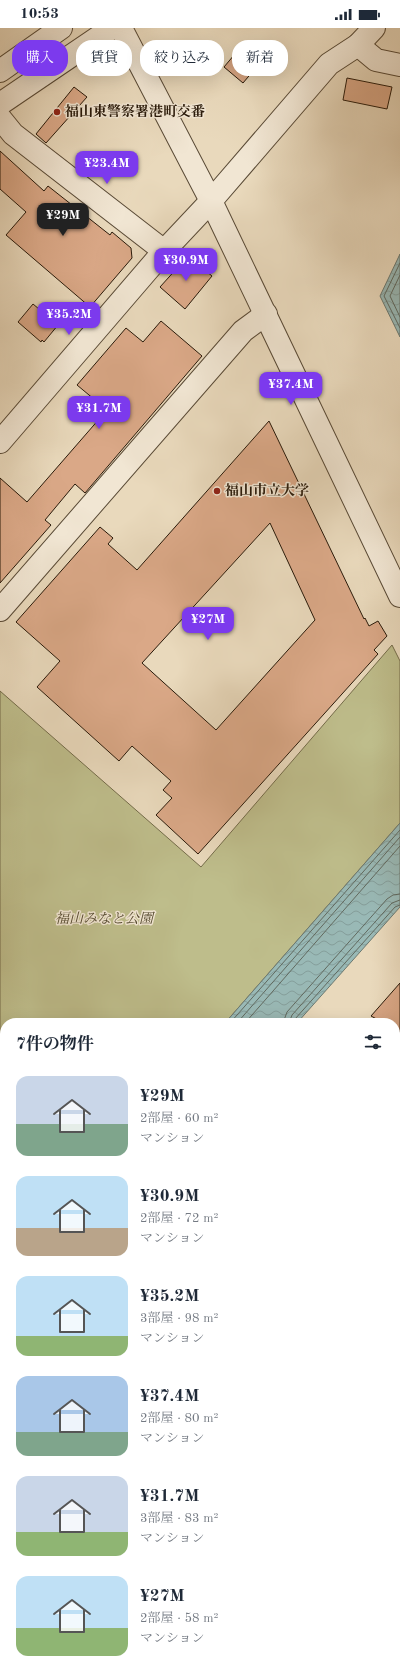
<!DOCTYPE html>
<html lang="ja">
<head>
<meta charset="utf-8">
<style>
	body { margin:0; font-family:"Old Standard TT","Noto Serif JP",serif; background:#f2f2f3; color:#1f2937; height:100vh; display:flex; flex-direction:column; font-size:15px; white-space:nowrap }
	* { box-sizing:border-box; margin:0 }
	p { font-size:13px; color:#747a83 }
	.icon { flex:none; width:22px; height:22px; fill:none; stroke:currentColor; stroke-width:2; stroke-linecap:round; stroke-linejoin:round }
	.map { position:relative; flex:1; overflow:hidden }
	.side { position:absolute; left:0px; top:990px; width:400px; height:656px; display:flex; flex-direction:column; background:#fff; border-radius:16px 16px 0 0; box-shadow:0 4px 16px #0002 }
	.side>* { flex:none }
	.guide { position:absolute; left:12px; top:12px; width:376px; height:36px; display:flex; gap:8px }
	.price { position:absolute; translate:-50% -34px; padding:0 9px; border-radius:8px; background:#7c3aed; color:#fff; font-size:13px; line-height:26px; filter:drop-shadow(0 1px 2px #0008) }
	.price::after { content:''; position:absolute; left:50%; top:24px; width:12px; height:9px; margin-left:-6px; background:inherit; clip-path:polygon(0 0,100% 0,50% 100%) }
	.price.selected { background:#222; color:#fff }
	ul { padding:0; list-style:none }
	li { display:flex; align-items:center; gap:12px; height:100px; padding:0 16px }
	li span { display:grid; place-items:center; flex:none; width:112px; height:80px; border-radius:12px; color:#555 }
	li>.icon { margin-inline-start:auto }
	span .icon { width:48px; height:48px; fill:#fffc; stroke-width:1 }
	li b { font-size:17px }
	h2 { display:flex; justify-content:space-between; align-items:center; height:48px; padding:0 16px; font-size:17px }
	.pill { padding:0 14px; border-radius:16px; background:#fff; box-shadow:0 4px 16px #0002; font-size:14px; line-height:36px }
	.pill.selected { background:#7c3aed; color:#fff }
	.status { display:flex; justify-content:space-between; align-items:center; height:28px; padding:0 20px; background:#fff; direction:ltr }
	.status svg { height:11px; fill:currentColor }
	.map>svg:first-child { display:block }
	.park { fill:#bebd8b; stroke:#746c4a }
	.water { fill:url(#water-waves); stroke:#6c7971 }
	.lines { fill:none; stroke-linecap:round; stroke-linejoin:round }
	.shore { stroke:#616a60; stroke-width:1 }
	.canal { stroke:#99b9b6; stroke-width:21 }
	.building { fill:#daa887; stroke:#291a0a; fill-rule:evenodd }
	.minor-casing { stroke:#594a36; stroke-width:24 }
	.major-casing { stroke:#291a0a; stroke-width:24 }
	.minor { stroke:#f1e6d3; stroke-width:22 }
	.major { stroke:#e4bc7e; stroke-width:22 }
	.poi-dot { fill:#8f2418; stroke:#f1e6d3; stroke-width:1.5 }
	.labels { text-anchor:middle; dominant-baseline:central; stroke-width:3; stroke-linejoin:round; paint-order:stroke }
	.poi-label { font-size:14px; font-weight:bold; fill:#291a0a; stroke:#f1e6d3; text-anchor:start }
	.park-label { font-size:14px; font-style:italic; fill:#564b31; stroke:#f1e6d3 }
</style>
</head>
<body>
<div class="status"><b>10:53</b><svg viewBox="0 0 49 12"><path d="M0 12V9h3v3zM5 12V6h3v6zM10 12V3h3v9zM15 12V0h3v12zM26 1h20v11H26zM47 4h2v5h-2z"/></svg></div>
<div class="map">
<svg width="400" height="1646" viewBox="0 0 400 1646">
	<defs>
		<pattern id="water-waves" width="16" height="10" patternUnits="userSpaceOnUse"><rect width="16" height="10" fill="#99b9b6"/><path d="M0 5q4-4 8 0t8 0" fill="none" stroke="#849e9b"/></pattern>
	</defs>
	<rect width="100%" height="100%" fill="#e9d9bc"/>
	<filter id="stains"><feTurbulence type="fractalNoise" baseFrequency=".005" numOctaves="4"/><feColorMatrix values="0 0 0 0 .2 0 0 0 0 .09 0 0 0 0 .02 0 0 0 .5 -.17"/></filter>
	<radialGradient id="worn" r=".72"><stop offset=".6" stop-color="#630" stop-opacity="0"/><stop offset="1" stop-color="#630" stop-opacity=".3"/></radialGradient>
	<!-- park -->
	<path class="park" d="M392 617 400 633V795L225 995H5V1091H0V663L201 839Z"/>
	<!-- water -->
	<g class="water">
		<path d="M400 226V309L380 268Z"/>
		<path d="M400 795V879L297 995H225Z"/>
		<rect x="0" y="1091" width="5" height="68"/>
	</g>
	<g class="lines">
		<!-- shore -->
		<g class="shore">
			<path d="M400 235 384 268 400 300"/>
			<path d="M400 247 390 268 400 289"/>
			<path d="M230 995 400 802"/>
			<path d="M237 995 400 809"/>
			<path d="M245 995 400 818"/>
			<path d="M283 995 287 984 387 871 393 867 400 866"/>
			<path d="M289 995 292 987 392 875 400 872"/>
			<path d="M294 995 295 991 395 879 400 877"/>
		</g>
		<!-- canal -->
		<path class="canal" d="M395 1248 400 1247"/>
	</g>
	<!-- building -->
	<g class="building">
		<path d="M240 20 259 36 243 55 224 39Z"/>
		<path d="M347 50 392 59 387 81 343 72Z"/>
		<path d="M74 59 87 69 46 115 36 106Z"/>
		<path d="M0 123 44 163 48 158 110 207 112 204 131 220 132 230 90 279 6 207 26 184 0 161Z"/>
		<path d="M188 228 212 248 185 281 160 259Z"/>
		<path d="M33 276 58 297 44 314 42 312 41 314 18 294Z"/>
		<path d="M161 293 202 328 85 465 75 456 45 492 51 497 0 555V450L27 474 107 382 77 357 126 300 143 314Z"/>
		<path d="M269 393 364 591 365 590 369 598 378 593 387 608 374 622 378 626 198 826 156 787 172 770 163 762 171 753 132 718 119 733 37 659 60 633 16 594 100 499 113 510 108 516 137 542ZM270 495 315 592 216 702 142 635Z"/>
		<path d="M400 955V1004L395 1001V995H384L371 988Z"/>
	</g>
	<g class="lines">
		<!-- minor casing -->
		<g class="minor-casing">
			<g id="minor">
				<path d="M121 0 211 173 400 568"/>
				<path d="M358 17 376 32 400 37"/>
				<path d="M0 43 61 0"/>
				<path d="M0 76 112 0"/>
				<path d="M0 90 13 106 164 223 211 173 329 36 358 17 374 0"/>
				<path d="M0 414 164 223"/>
				<path d="M0 582 243 303 266 286"/>
				<path d="M0 1178H5"/>
				<path d="M395 1227H400"/>
				<path d="M395 1274H400"/>
				<path d="M160 1641 163 1646"/>
			</g>
		</g>
		<!-- major casing -->
		<g class="major-casing">
			<g id="major">
				<path d="M395 1178 400 1174"/>
				<path d="M0 1406 5 1404"/>
			</g>
		</g>
		<!-- minor -->
		<use href="#minor" class="minor"/>
		<!-- major -->
		<use href="#major" class="major"/>
	</g>
	<!-- markers -->
	<g class="poi-dot">
		<circle cx="57" cy="84" r="4"/>
		<circle cx="217" cy="463" r="4"/>
	</g>
	<g class="labels">
		<!-- poi labels -->
		<g class="poi-label">
			<text x="65" y="84">福山東警察署港町交番</text>
			<text x="225" y="463">福山市立大学</text>
		</g>
		<!-- park labels -->
		<g class="park-label">
			<text x="104" y="891">福山みなと公園</text>
		</g>
	</g>
	<rect width="100%" height="100%" filter="url(#stains)"/>
	<rect width="100%" height="100%" fill="url(#worn)"/>
</svg>
<b class="price" style="left:107px;top:157px">¥23.4M</b>
<b class="price selected" style="left:63px;top:209px">¥29M</b>
<b class="price" style="left:186px;top:254px">¥30.9M</b>
<b class="price" style="left:69px;top:308px">¥35.2M</b>
<b class="price" style="left:291px;top:378px">¥37.4M</b>
<b class="price" style="left:99px;top:402px">¥31.7M</b>
<b class="price" style="left:208px;top:613px">¥27M</b>
<div class="guide">
<a class="pill selected">購入</a>
<a class="pill">賃貸</a>
<a class="pill">絞り込み</a>
<a class="pill">新着</a>
</div>
<section class="side">
<h2>7件の物件<svg class="icon" aria-label="filters" viewBox="0 0 24 24"><path d="M4 7h16M4 17h16"/><circle cx="9" cy="7" r="2"/><circle cx="15" cy="17" r="2"/></svg></h2>
<ul>
<li><span style="background:linear-gradient(#c9d6e8 60%,#7fa58c 0)"><svg class="icon" aria-label="home" viewBox="0 0 24 24"><path d="M3 11l9-7 9 7M6 9v11h12V9"/></svg></span><div><b>¥29M</b><p>2部屋 · 60 m²</p><p>マンション</p></div></li>
<li><span style="background:linear-gradient(#bfe0f5 65%,#b9a48a 0)"><svg class="icon" aria-label="home" viewBox="0 0 24 24"><path d="M3 11l9-7 9 7M6 9v11h12V9"/></svg></span><div><b>¥30.9M</b><p>2部屋 · 72 m²</p><p>マンション</p></div></li>
<li><span style="background:linear-gradient(#bfe0f5 75%,#8fb573 0)"><svg class="icon" aria-label="home" viewBox="0 0 24 24"><path d="M3 11l9-7 9 7M6 9v11h12V9"/></svg></span><div><b>¥35.2M</b><p>3部屋 · 98 m²</p><p>マンション</p></div></li>
<li><span style="background:linear-gradient(#a9c7e8 70%,#7fa58c 0)"><svg class="icon" aria-label="home" viewBox="0 0 24 24"><path d="M3 11l9-7 9 7M6 9v11h12V9"/></svg></span><div><b>¥37.4M</b><p>2部屋 · 80 m²</p><p>マンション</p></div></li>
<li><span style="background:linear-gradient(#c9d6e8 70%,#8fb573 0)"><svg class="icon" aria-label="home" viewBox="0 0 24 24"><path d="M3 11l9-7 9 7M6 9v11h12V9"/></svg></span><div><b>¥31.7M</b><p>3部屋 · 83 m²</p><p>マンション</p></div></li>
<li><span style="background:linear-gradient(#bfe0f5 65%,#8fb573 0)"><svg class="icon" aria-label="home" viewBox="0 0 24 24"><path d="M3 11l9-7 9 7M6 9v11h12V9"/></svg></span><div><b>¥27M</b><p>2部屋 · 58 m²</p><p>マンション</p></div></li>
</ul>
</section>
</div>
</body>
</html>
